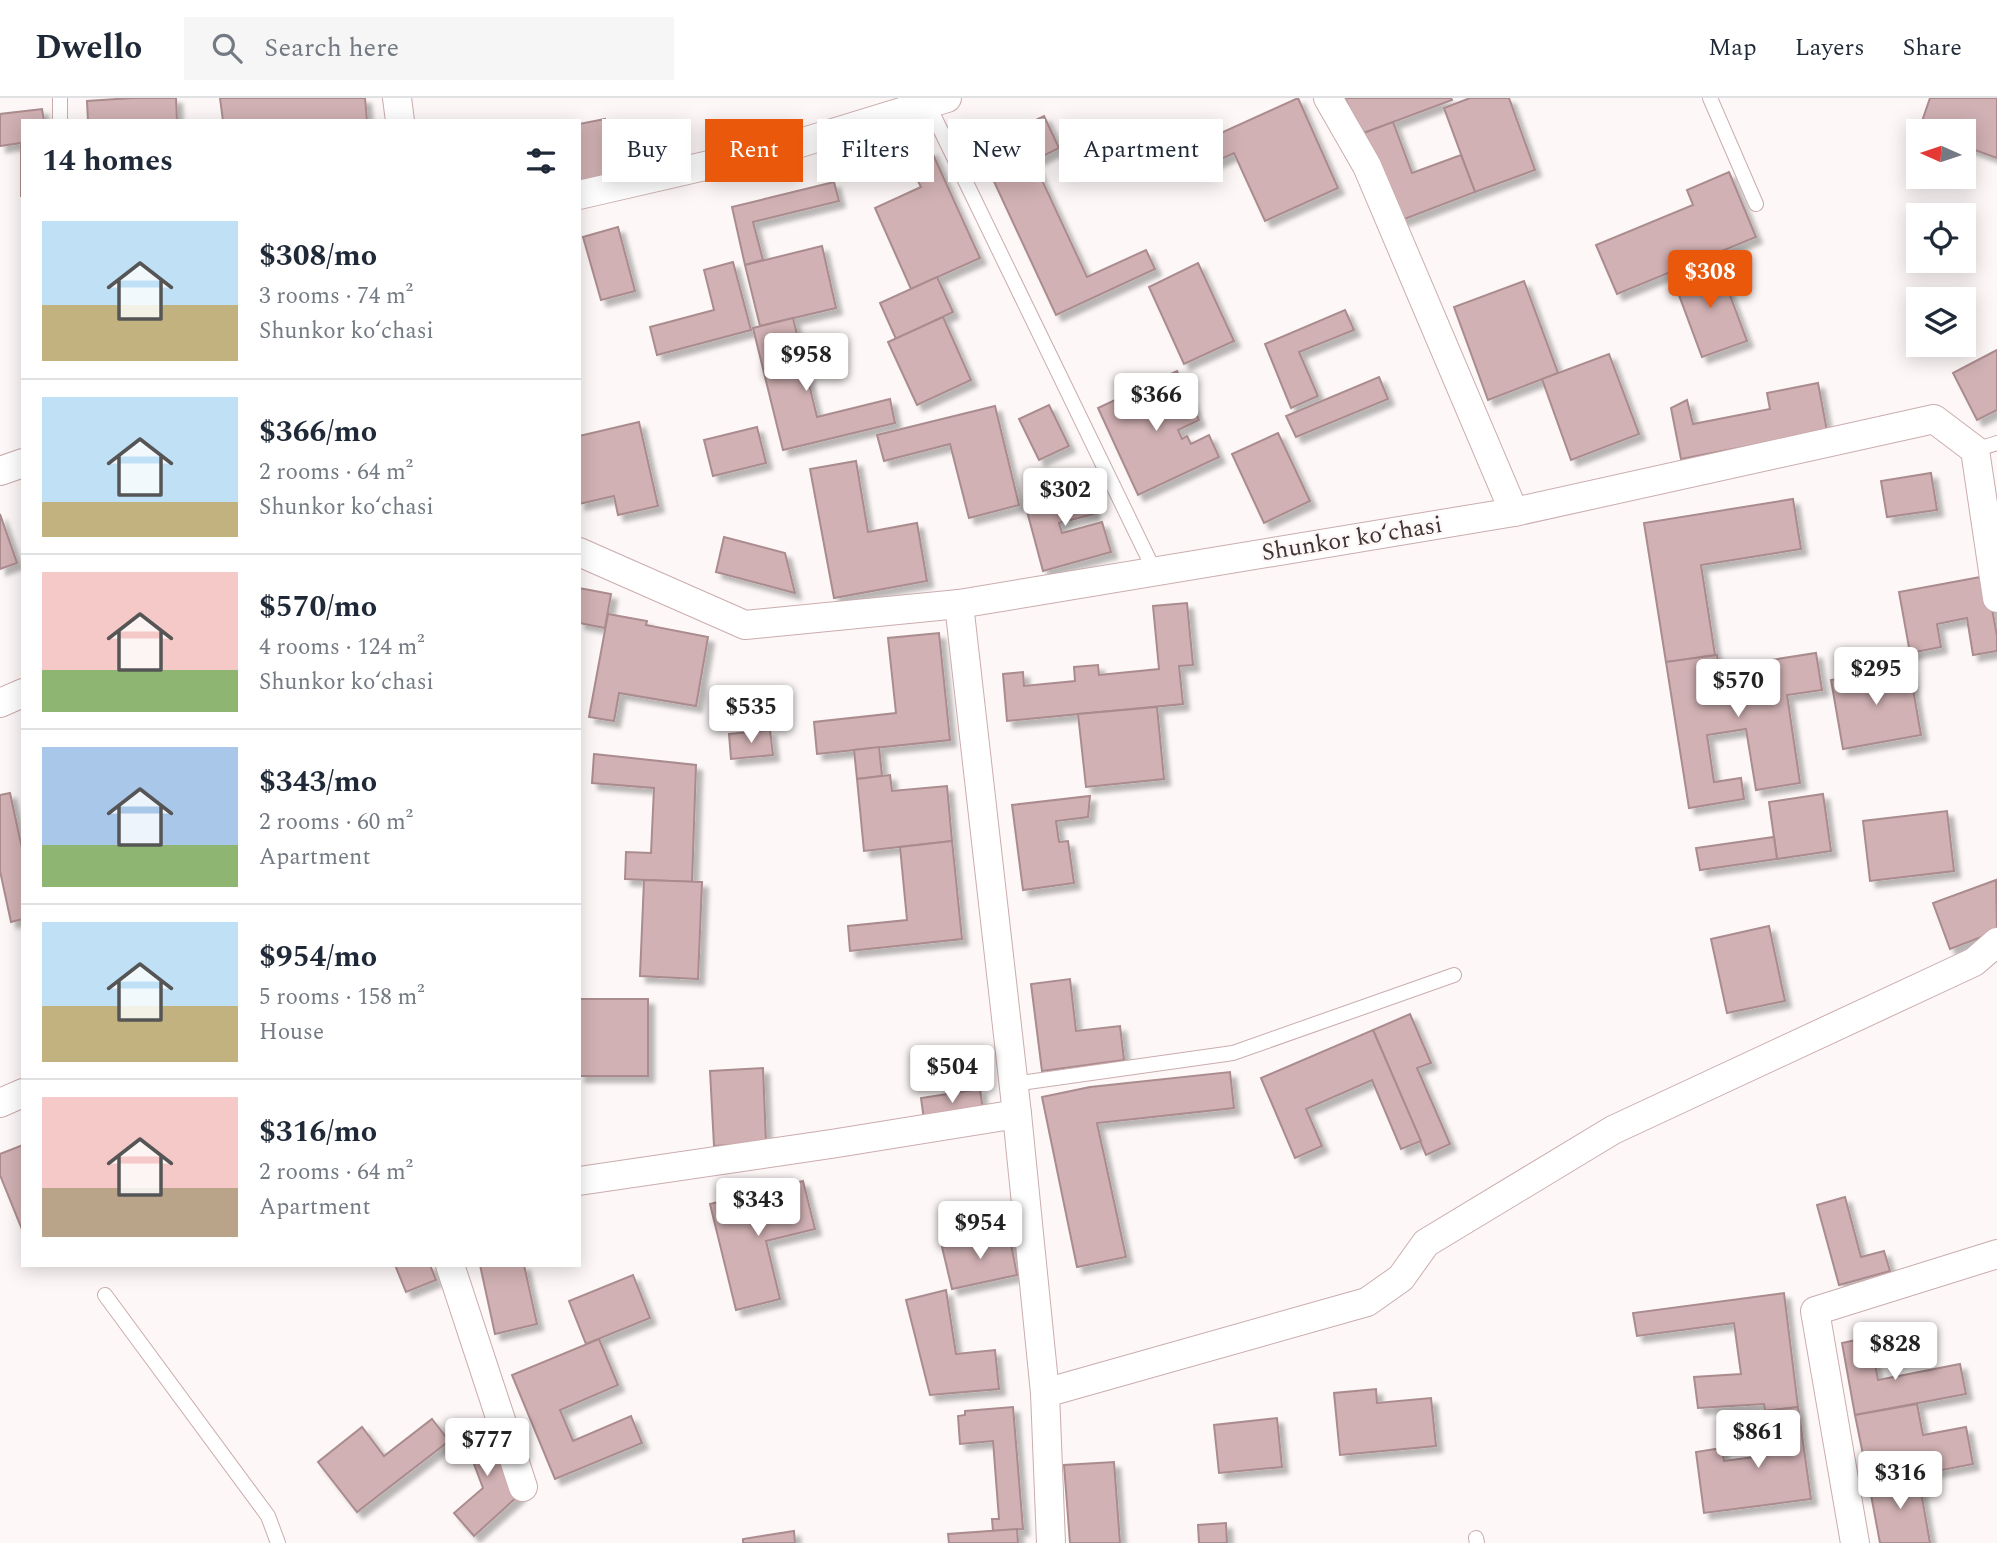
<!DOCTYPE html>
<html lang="en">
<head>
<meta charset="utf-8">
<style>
	body { margin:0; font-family:Spectral,serif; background:#f6f6f7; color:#1f2937; height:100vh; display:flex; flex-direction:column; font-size:26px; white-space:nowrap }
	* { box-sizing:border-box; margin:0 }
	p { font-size:23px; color:#747a83 }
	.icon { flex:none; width:38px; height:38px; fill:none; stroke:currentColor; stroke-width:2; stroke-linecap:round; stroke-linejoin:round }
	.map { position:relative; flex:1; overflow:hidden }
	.panel { position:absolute; left:21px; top:21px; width:560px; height:1148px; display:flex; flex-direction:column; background:#fff; border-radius:0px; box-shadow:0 4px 18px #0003 }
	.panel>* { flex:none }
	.guide { position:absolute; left:602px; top:21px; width:665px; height:63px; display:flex; gap:14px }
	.needle { width:46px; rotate:273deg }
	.buttons { position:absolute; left:1906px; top:21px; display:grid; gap:14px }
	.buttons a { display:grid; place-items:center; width:70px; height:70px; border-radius:0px; background:#fff; box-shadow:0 4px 18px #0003; font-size:35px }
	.price { position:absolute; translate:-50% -60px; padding:0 16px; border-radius:7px; background:#fff; color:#222; font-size:23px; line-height:46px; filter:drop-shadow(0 2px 4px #0008) }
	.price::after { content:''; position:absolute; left:50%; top:42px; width:21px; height:16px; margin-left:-10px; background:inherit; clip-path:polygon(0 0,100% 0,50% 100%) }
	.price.selected { background:#ea580c; color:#fff }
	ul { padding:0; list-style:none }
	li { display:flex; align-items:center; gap:21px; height:175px; padding:0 21px }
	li+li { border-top:2px solid #e0e1e3 }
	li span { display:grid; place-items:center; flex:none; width:196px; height:140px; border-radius:0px; color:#555 }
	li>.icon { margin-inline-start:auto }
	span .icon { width:84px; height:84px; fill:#fffc; stroke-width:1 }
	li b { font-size:30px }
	h2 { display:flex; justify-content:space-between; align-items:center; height:84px; padding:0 21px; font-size:30px }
	.chip { padding:0 24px; border-radius:0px; background:#fff; box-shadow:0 4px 18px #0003; font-size:24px; line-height:63px }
	.chip.selected { background:#ea580c; color:#fff }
	header { display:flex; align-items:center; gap:42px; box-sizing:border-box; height:98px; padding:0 35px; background:#fff; border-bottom:2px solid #e0e1e3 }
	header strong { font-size:33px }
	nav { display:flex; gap:38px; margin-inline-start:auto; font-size:24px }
	.search { width:490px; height:63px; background:#f6f6f7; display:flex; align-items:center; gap:18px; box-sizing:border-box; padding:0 24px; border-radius:0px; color:#747a83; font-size:26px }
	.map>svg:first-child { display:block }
	.building { fill:#d1b1b3; stroke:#ab8c8e; stroke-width:2; filter:url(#shadow) }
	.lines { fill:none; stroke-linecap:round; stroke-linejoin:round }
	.lane-casing { stroke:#cbacae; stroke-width:16 }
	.street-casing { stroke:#cbacae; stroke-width:30 }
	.lane { stroke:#fff; stroke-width:14 }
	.street { stroke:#fff; stroke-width:28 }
	.labels { text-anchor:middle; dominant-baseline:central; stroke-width:5; stroke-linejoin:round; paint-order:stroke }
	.street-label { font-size:24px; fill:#413435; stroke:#fdf7f7 }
</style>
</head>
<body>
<header>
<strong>Dwello</strong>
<div class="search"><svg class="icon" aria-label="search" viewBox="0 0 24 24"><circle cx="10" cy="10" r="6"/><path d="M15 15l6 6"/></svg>Search here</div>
<nav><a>Map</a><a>Layers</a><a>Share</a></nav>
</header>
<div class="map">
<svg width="1997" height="1445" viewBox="0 0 1997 1445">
	<defs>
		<filter id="shadow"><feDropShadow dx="6" dy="6" stdDeviation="2" flood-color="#0004"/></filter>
	</defs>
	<rect width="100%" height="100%" fill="#fdf7f7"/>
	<!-- building -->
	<g class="building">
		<path d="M132 0H176L177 23H88L87 3Z"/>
		<path d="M220 0H365L367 23H223Z"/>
		<path d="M1298 0 1338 90 1265 123 1234 55 1206 68 1201 44Z"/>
		<path d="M1345 0H1451L1452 2 1361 36Z"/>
		<path d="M1470 0H1509L1535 72 1475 94 1444 10Z"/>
		<path d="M1930 0H1997V60L1964 48V33L1919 32Z"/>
		<path d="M42 11 44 23H23V98H21V45L0 48V16Z"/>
		<path d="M1044 18 1059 50 1033 63 1087 179 1146 152 1155 171 1056 217 978 49Z"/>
		<path d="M605 21 616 80 579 87V26Z"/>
		<path d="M1393 24 1412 75 1461 57 1475 94 1394 125 1361 36Z"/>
		<path d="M650 28 658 73 616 80 608 36Z"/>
		<path d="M931 52 980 160 911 191 875 110 921 89 908 63Z"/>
		<path d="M1729 74 1756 139 1617 196 1596 147 1693 107 1687 92Z"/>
		<path d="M834 84 839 103 753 124 763 162 745 167 732 109Z"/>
		<path d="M618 129 635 193 601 202 583 139Z"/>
		<path d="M822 148 836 210 760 228 745 167Z"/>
		<path d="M733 164 751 232 657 257 650 229 714 212 704 172Z"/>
		<path d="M1198 165 1234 243 1184 266 1149 189Z"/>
		<path d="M1718 165 1747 243 1702 259 1673 181Z"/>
		<path d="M937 179 953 214 896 241 880 205Z"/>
		<path d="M1524 183 1558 275 1488 302 1454 209Z"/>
		<path d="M1345 212 1354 232 1299 254 1318 298 1291 310 1265 246Z"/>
		<path d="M943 219 971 282 917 307 888 244Z"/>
		<path d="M793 220 817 319 890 301 895 325 783 352 753 230Z"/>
		<path d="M1997 252V312L1977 322 1953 275Z"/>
		<path d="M1609 256 1639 336 1571 362 1542 281Z"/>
		<path d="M1177 273 1199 322 1178 332 1182 341 1187 338 1191 346 1209 337 1219 359 1138 397 1098 310Z"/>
		<path d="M1379 279 1388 301 1296 339 1286 318Z"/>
		<path d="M1818 285 1827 333 1681 361 1671 310 1687 302 1693 326 1770 311 1767 295Z"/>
		<path d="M1049 307 1069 348 1039 362 1019 321Z"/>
		<path d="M995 308 1019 407 969 420 950 346 884 363 877 337Z"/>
		<path d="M639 324 658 408 618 417 614 398 579 406V338Z"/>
		<path d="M757 329 766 365 713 378 704 342Z"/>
		<path d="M1278 335 1310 403 1264 425 1232 356Z"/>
		<path d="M856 363 868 434 917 425 927 483 834 500 810 371Z"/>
		<path d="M1931 375 1937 412 1887 419 1881 383Z"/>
		<path d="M1086 385 1094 416 1059 425 1062 435 1102 424 1111 454 1043 473 1024 402Z"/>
		<path d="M1793 401 1801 451 1701 467 1715 557 1666 564 1644 425Z"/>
		<path d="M0 416 17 465 0 471Z"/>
		<path d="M724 439 785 455 795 495 716 474Z"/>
		<path d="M1986 478 1997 538V553L1973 557 1967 520 1937 526 1941 549 1910 555 1899 494Z"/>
		<path d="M579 490 611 496 605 530 579 525Z"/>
		<path d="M1187 505 1193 567 1179 568 1183 606 1007 623 1003 576 1023 574 1024 588 1075 583 1074 569 1098 567 1099 577 1159 571 1153 508Z"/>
		<path d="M608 516 647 523 646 527 708 539 696 608 619 595 614 623 589 619Z"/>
		<path d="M939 535 950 642 817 656 814 624 896 615 888 540Z"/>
		<path d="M1816 555 1822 592 1787 597 1800 685 1756 692 1746 631 1707 637 1714 684 1741 680 1744 701 1689 710 1666 564 1717 557 1719 570Z"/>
		<path d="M1909 568 1921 637 1843 651 1831 582Z"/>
		<path d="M1157 609 1164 681 1086 689 1078 616Z"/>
		<path d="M770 632 773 657 731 661 729 636Z"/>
		<path d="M879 649 882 678 857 681 854 652Z"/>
		<path d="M594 656 696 667 692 784 625 781 626 754 651 755 654 690 592 685Z"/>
		<path d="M890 677 892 693 947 688 952 743 864 753 857 681Z"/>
		<path d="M10 695 23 755V821L11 824 0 773V697Z"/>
		<path d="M1823 696 1831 753 1777 761 1769 704Z"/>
		<path d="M1090 698 1088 719 1056 723 1059 744 1068 743 1074 785 1023 792 1012 707Z"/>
		<path d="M1947 713 1954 773 1870 783 1863 723Z"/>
		<path d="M1774 739 1777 761 1700 772 1696 750Z"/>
		<path d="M952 743 962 841 850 853 848 828 907 822 900 749Z"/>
		<path d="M644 782 702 784 698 881 640 878Z"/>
		<path d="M1996 782 1997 833 1950 851 1933 805Z"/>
		<path d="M1769 828 1785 903 1727 915 1711 841Z"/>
		<path d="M1070 881 1076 933 1120 928 1124 962 1042 973 1031 886Z"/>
		<rect x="579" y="901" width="69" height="77"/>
		<path d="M1410 916 1431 965 1417 970 1450 1046 1426 1057 1373 932Z"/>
		<path d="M1373 932 1421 1043 1401 1051 1372 982 1306 1011 1322 1048 1295 1060 1261 980Z"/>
		<path d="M763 970 766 1045 714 1048 710 973Z"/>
		<path d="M1230 974 1234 1010 1097 1025 1126 1159 1077 1169 1042 999 1090 989Z"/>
		<path d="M980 991 983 1013 924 1022 921 1000Z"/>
		<path d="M23 1047V1134L0 1077V1056Z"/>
		<path d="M803 1083 815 1131 766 1143 780 1201 736 1212 710 1106Z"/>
		<path d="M1845 1099 1861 1159 1884 1153 1890 1173 1839 1187 1817 1107Z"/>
		<path d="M1009 1136 1017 1177 952 1191 942 1149Z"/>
		<path d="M395 1167H430L436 1182 406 1194Z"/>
		<path d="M480 1167H524L537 1226 495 1236Z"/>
		<path d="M633 1177 650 1220 586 1246 569 1203Z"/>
		<path d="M946 1192 956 1256 995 1252 999 1291 930 1297 906 1202Z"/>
		<path d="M1784 1195 1798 1309 1765 1313 1764 1306 1698 1310 1694 1279 1741 1276 1734 1225 1637 1238 1633 1215Z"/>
		<path d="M1870 1239 1878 1282 1960 1266 1966 1296 1855 1317 1842 1245Z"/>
		<path d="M599 1241 618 1287 560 1312 573 1343 631 1318 642 1345 555 1381 512 1277Z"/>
		<path d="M1376 1291 1377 1305 1431 1300 1436 1348 1340 1357 1334 1295Z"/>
		<path d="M1917 1306 1923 1337 1966 1329 1973 1366 1869 1386 1855 1317Z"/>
		<path d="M1013 1309 1023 1431 993 1433 992 1421H999L993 1343 960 1346 958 1318 965 1317V1313Z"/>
		<path d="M1798 1309 1811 1401 1704 1415 1696 1354 1722 1350 1724 1363 1770 1357 1765 1313Z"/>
		<path d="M489 1319 519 1397 474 1438 454 1415 483 1390 462 1334Z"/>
		<path d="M1277 1320 1282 1369 1219 1375 1214 1327Z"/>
		<path d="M432 1321 449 1343 357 1414 318 1364 362 1329 384 1358Z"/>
		<path d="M1114 1364 1120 1445H1070L1064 1367Z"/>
		<path d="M1918 1377 1930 1445H1880L1869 1386Z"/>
		<path d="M1226 1425 1227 1445H1199L1198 1427Z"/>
		<path d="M1017 1431 1018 1445H949L948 1436Z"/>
		<path d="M794 1433 795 1445H743V1441Z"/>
	</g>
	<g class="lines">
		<!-- lane casing -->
		<g class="lane-casing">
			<g id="lane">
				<path d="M1710 0 1756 106"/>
				<path d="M928 6 1155 474"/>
				<path d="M60 23V0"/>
				<path d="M1975 352 1997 345"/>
				<path d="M1013 986 1233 955 1454 877"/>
				<path d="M105 1197 268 1418 278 1445"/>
				<path d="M1476 1440 1477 1445"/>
			</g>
		</g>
		<!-- street casing -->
		<g class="street-casing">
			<g id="street">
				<path d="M397 0 400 23"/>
				<path d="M1328 0 1367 68 1514 414"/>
				<path d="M579 97 787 49 947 0"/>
				<path d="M0 373 23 365"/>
				<path d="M579 454 745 527 959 506 1514 414 1934 321 1975 352 1997 500"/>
				<path d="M959 506 1017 1016"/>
				<path d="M0 605 23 595"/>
				<path d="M0 1005 23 995"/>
				<path d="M579 1083 831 1046 1017 1016 1045 1295 1051 1445"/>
				<path d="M450 1167 523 1389"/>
				<path d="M1045 1295 1367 1204 1401 1180 1426 1145 1613 1032 1974 864 1997 844"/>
				<path d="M1855 1445 1815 1213 1997 1156"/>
			</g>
		</g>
		<!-- lane -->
		<use href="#lane" class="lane"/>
		<!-- street -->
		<use href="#street" class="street"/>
	</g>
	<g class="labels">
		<!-- street labels -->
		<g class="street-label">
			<text transform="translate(1352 441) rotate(-9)">Shunkor koʻchasi</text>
		</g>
	</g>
</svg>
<div class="buttons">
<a><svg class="needle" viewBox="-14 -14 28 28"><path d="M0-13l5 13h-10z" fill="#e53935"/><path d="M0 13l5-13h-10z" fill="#747a83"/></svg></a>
<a><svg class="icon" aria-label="locate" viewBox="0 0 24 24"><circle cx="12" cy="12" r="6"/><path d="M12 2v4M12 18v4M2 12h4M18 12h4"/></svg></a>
<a><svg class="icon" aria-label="layers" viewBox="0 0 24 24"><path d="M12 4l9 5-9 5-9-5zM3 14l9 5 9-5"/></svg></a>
</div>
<b class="price selected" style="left:1710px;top:212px">$308</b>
<b class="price" style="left:806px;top:295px">$958</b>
<b class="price" style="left:1156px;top:335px">$366</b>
<b class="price" style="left:1065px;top:430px">$302</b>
<b class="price" style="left:1876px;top:609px">$295</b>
<b class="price" style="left:1738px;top:621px">$570</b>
<b class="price" style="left:751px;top:647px">$535</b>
<b class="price" style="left:952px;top:1007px">$504</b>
<b class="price" style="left:758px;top:1140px">$343</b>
<b class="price" style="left:980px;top:1163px">$954</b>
<b class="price" style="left:1895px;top:1284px">$828</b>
<b class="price" style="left:1758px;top:1372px">$861</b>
<b class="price" style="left:487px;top:1380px">$777</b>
<b class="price" style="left:1900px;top:1413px">$316</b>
<div class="guide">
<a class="chip">Buy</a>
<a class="chip selected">Rent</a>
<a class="chip">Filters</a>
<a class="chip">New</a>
<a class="chip">Apartment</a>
</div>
<section class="panel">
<h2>14 homes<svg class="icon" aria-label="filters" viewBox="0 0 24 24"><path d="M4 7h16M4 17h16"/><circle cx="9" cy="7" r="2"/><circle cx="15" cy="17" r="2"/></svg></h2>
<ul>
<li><span style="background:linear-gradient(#bfe0f5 60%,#c2b280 0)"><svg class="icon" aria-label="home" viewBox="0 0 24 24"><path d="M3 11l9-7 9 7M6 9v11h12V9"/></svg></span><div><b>$308/mo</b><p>3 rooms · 74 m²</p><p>Shunkor koʻchasi</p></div></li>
<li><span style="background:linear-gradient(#bfe0f5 75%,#c2b280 0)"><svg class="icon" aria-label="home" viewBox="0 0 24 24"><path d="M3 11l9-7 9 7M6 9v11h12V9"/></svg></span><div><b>$366/mo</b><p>2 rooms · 64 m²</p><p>Shunkor koʻchasi</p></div></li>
<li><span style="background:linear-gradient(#f6c9c9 70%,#8fb573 0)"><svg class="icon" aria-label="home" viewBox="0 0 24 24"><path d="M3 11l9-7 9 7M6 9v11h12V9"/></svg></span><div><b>$570/mo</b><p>4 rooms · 124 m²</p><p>Shunkor koʻchasi</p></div></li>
<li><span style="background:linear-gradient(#a9c7e8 70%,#8fb573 0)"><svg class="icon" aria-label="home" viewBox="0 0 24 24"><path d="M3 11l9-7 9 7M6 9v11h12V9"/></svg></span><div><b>$343/mo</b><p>2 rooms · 60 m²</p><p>Apartment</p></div></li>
<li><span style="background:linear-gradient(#bfe0f5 60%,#c2b280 0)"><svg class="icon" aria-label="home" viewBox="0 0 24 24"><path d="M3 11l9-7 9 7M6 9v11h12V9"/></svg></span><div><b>$954/mo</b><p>5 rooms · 158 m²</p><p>House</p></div></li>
<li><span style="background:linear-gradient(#f6c9c9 65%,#b9a48a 0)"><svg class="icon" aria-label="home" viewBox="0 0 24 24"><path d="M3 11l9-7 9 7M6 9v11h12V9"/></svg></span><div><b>$316/mo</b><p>2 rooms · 64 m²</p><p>Apartment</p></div></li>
</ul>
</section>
</div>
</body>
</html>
